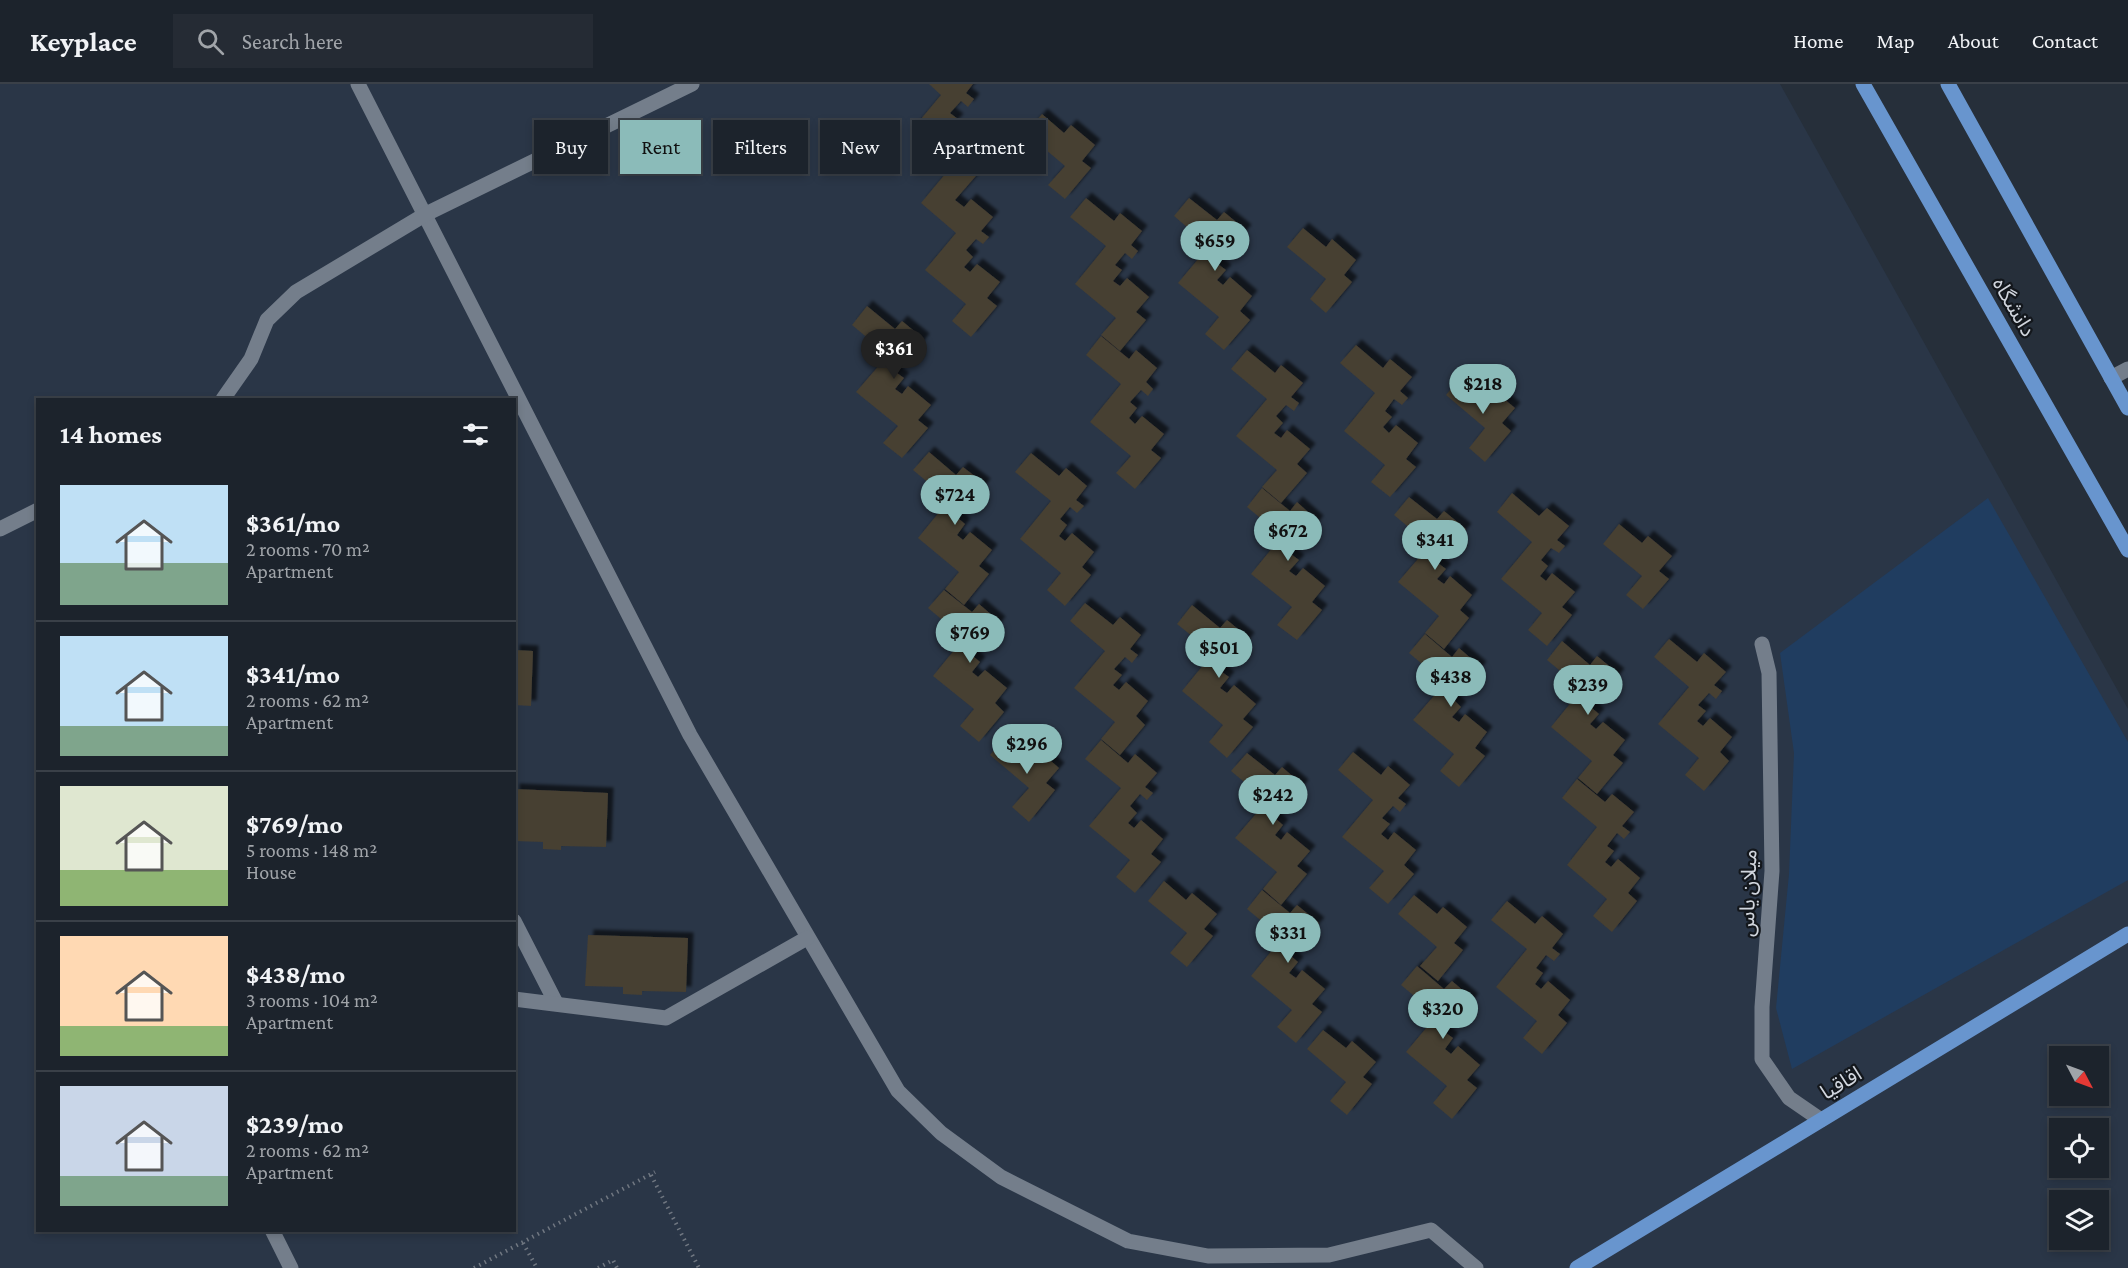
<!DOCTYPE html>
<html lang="en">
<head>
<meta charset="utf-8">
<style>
	body { margin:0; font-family:"Crimson Pro","Noto Sans Arabic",serif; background:#252b34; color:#f1f3f6; height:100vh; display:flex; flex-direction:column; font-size:22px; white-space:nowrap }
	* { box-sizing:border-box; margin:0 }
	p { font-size:20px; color:#a0a4a9 }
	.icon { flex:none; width:33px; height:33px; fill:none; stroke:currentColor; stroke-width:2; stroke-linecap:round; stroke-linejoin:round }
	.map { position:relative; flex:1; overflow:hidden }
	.side { position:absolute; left:36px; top:314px; width:480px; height:834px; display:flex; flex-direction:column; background:#1c232c; border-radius:0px; box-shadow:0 3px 9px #0003,0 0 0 2px #3a4048 }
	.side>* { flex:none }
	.guide { position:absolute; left:534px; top:36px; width:570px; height:54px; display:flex; gap:12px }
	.needle { width:39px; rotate:131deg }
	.tools { position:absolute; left:2049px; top:962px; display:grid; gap:12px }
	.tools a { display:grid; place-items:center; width:60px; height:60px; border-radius:0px; background:#1c232c; box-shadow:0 3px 9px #0003,0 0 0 2px #3a4048; font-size:30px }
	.price { position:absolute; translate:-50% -51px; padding:0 14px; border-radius:21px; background:#8bbbb9; color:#111; font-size:20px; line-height:39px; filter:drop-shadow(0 2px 3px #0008) }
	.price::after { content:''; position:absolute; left:50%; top:36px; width:18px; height:14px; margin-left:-9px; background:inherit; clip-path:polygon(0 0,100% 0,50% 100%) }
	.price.active { background:#222; color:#fff }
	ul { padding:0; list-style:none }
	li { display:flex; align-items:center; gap:18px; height:150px; padding:0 24px }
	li+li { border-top:2px solid #3a4048 }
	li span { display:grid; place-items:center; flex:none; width:168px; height:120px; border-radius:0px; color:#555 }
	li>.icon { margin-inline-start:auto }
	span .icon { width:72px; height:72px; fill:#fffc; stroke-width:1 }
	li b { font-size:26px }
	h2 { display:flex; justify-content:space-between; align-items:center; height:72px; padding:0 24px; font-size:26px }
	.chip { padding:0 21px; border-radius:0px; background:#1c232c; box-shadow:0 3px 9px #0003,0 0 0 2px #3a4048; font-size:21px; line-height:54px }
	.chip.active { background:#8bbbb9; color:#111 }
	header { display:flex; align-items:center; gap:36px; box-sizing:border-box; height:84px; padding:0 30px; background:#1c232c; border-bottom:2px solid #3a4048 }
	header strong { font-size:28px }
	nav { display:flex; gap:33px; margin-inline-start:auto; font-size:21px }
	.search { width:420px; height:54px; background:#252b34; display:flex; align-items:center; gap:15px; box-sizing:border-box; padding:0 21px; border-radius:0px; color:#a0a4a9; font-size:22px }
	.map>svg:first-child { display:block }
	.built { fill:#2a3647; fill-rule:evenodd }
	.green { fill:#203d60 }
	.building { fill:#463f32; filter:url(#shadow) }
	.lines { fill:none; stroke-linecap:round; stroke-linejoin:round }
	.path { stroke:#707781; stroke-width:4; stroke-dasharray:1.5 4.5; stroke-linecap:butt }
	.minor { stroke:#747e8b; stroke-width:15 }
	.major { stroke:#6895ce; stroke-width:15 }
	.labels { text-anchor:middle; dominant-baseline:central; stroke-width:4.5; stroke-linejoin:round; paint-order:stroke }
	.street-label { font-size:21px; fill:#d1d6de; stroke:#13171c }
</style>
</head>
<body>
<header>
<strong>Keyplace</strong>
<div class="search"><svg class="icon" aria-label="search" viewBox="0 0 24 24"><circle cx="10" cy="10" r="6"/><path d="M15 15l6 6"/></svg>Search here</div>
<nav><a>Home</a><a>Map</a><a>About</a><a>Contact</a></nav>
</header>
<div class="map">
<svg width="2128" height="1184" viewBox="0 0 2128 1184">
	<defs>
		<filter id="shadow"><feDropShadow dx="5.5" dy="-5.5" stdDeviation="1.5" flood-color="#0009"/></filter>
	</defs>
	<rect width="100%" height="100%" fill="#262f3a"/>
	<!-- built -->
	<path class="built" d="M0 0H1780L2128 625V1184H0ZM38 315H514V1146H38ZM2060 972H2098V1011H2060ZM2060 1044H2098V1083H2060ZM2060 1116H2098V1155H2060Z"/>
	<!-- green -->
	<path class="green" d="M1988 414 2128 658V796L1792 985 1776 924 1789 790 1794 669 1780 569Z"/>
	<!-- building -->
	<g class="building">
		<path d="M929 0H973L966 9 974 15 968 23 961 17 950 29 958 35 949 45 955 51 962 42 984 61 971 76 982 85 955 116 964 123 971 115 993 133 981 147 989 153 983 160 976 155 966 166 973 173 964 183 970 188 977 180 1000 198 987 214 997 222 971 253 952 237 966 220 925 186 956 149 921 119 951 83 910 48 941 11Z"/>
		<path d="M1042 30 1064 49 1071 41 1095 61 1082 77 1091 84 1065 115 1048 101 1065 82 1026 49Z"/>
		<path d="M1086 114 1114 137 1120 129 1142 147 1131 161 1138 167 1132 175 1125 169 1115 181 1122 186 1113 197 1120 202 1127 194 1149 213 1136 228 1146 236 1120 267 1101 251 1116 234 1075 200 1106 162 1070 133Z"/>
		<path d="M1189 114 1217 136 1224 128 1246 146 1234 160 1242 166 1236 173 1228 167 1218 180 1226 186 1217 196 1223 201 1230 193 1252 212 1240 227 1250 236 1224 266 1205 250 1219 233 1178 199 1209 162 1174 132Z"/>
		<path d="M1303 144 1326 163 1332 155 1356 176 1344 191 1352 198 1326 229 1310 215 1326 195 1287 163Z"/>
		<path d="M867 222 895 245 902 237 924 255 913 269 920 275 914 282 907 276 897 289 904 294 895 305 902 310 908 302 931 321 918 336 928 344 902 374 883 359 898 342 856 308 888 271 852 241Z"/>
		<path d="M1101 252 1129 275 1136 266 1157 284 1146 298 1153 305 1148 312 1141 306 1130 318 1137 324 1129 334 1135 340 1142 332 1164 350 1151 366 1161 374 1135 405 1116 389 1131 372 1090 338 1121 300 1086 271Z"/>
		<path d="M1356 261 1383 284 1390 275 1412 293 1400 307 1408 314 1402 321 1394 315 1385 327 1392 333 1383 343 1389 349 1396 341 1418 359 1406 375 1416 383 1390 413 1371 398 1385 381 1344 347 1375 309 1340 279Z"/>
		<path d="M1247 266 1275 289 1281 281 1303 299 1291 313 1299 319 1294 327 1286 321 1276 332 1283 339 1274 349 1281 354 1287 346 1310 365 1297 380 1307 389 1281 419 1262 403 1277 386 1236 352 1267 315 1231 285Z"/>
		<path d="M1462 292 1485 311 1491 304 1515 324 1502 339 1511 347 1485 378 1469 364 1485 344 1446 311Z"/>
		<path d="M929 368 956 391 963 383 985 400 974 414 982 421 975 428 968 422 958 434 965 440 957 451 963 456 970 448 992 466 979 482 989 490 964 521 945 505 959 488 918 454 949 416 913 386Z"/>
		<path d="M1031 369 1059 392 1066 384 1087 402 1076 416 1084 422 1077 429 1070 423 1060 435 1067 441 1059 452 1065 457 1072 449 1094 468 1082 483 1091 491 1065 522 1047 506 1061 489 1020 455 1051 417 1015 388Z"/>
		<path d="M1262 404 1290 427 1297 418 1318 437 1307 451 1315 457 1308 464 1302 458 1291 470 1299 476 1289 487 1296 492 1303 484 1325 502 1312 518 1322 526 1297 556 1277 541 1292 523 1251 490 1282 452 1247 423Z"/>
		<path d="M1512 409 1539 432 1547 424 1569 442 1557 456 1565 462 1559 469 1551 464 1541 476 1548 482 1540 492 1546 497 1552 489 1575 508 1562 523 1572 531 1547 562 1528 546 1542 529 1501 495 1532 458 1497 428Z"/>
		<path d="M1409 413 1437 435 1444 427 1466 445 1454 459 1462 466 1456 473 1449 467 1438 479 1446 485 1437 495 1444 500 1450 492 1472 511 1460 526 1469 534 1444 565 1425 549 1439 532 1398 498 1430 461 1394 431Z"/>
		<path d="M1619 440 1642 459 1648 452 1672 472 1659 487 1669 495 1643 525 1626 511 1642 492 1603 460Z"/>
		<path d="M944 506 972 528 979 520 1000 538 989 552 997 559 991 566 983 560 973 572 980 578 972 588 978 593 985 586 1007 604 995 619 1004 628 979 658 960 642 974 625 933 592 964 554 928 524Z"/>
		<path d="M1085 519 1113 541 1120 533 1141 551 1130 565 1138 571 1132 579 1125 573 1114 585 1122 591 1113 601 1119 606 1126 598 1148 617 1136 632 1145 641 1120 671 1101 655 1115 638 1074 604 1105 567 1070 537Z"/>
		<path d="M1192 521 1220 544 1227 536 1249 554 1238 568 1246 574 1239 581 1232 575 1222 588 1229 593 1220 604 1227 609 1234 601 1256 620 1243 635 1253 643 1227 674 1209 658 1223 641 1182 607 1213 569 1177 540Z"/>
		<path d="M1425 550 1452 573 1459 564 1481 583 1469 597 1477 603 1471 610 1464 604 1454 616 1461 623 1452 633 1459 638 1465 630 1487 648 1475 664 1485 672 1459 703 1440 687 1454 670 1413 636 1445 599 1409 569Z"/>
		<path d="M1669 555 1697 578 1704 569 1726 588 1714 601 1722 607 1716 615 1709 609 1698 621 1706 627 1697 637 1703 642 1710 634 1732 653 1720 668 1729 677 1704 707 1685 691 1699 674 1658 640 1689 603 1654 573Z"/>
		<path d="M1562 557 1590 581 1597 572 1619 590 1607 604 1615 610 1609 617 1602 611 1592 624 1599 630 1590 640 1596 645 1603 638 1625 656 1613 671 1623 679 1597 710 1578 694 1592 677 1551 643 1582 605 1547 576Z"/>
		<path d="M514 566 533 567 531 622 514 621Z"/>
		<path d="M1006 652 1029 671 1035 663 1059 684 1046 699 1055 706 1029 738 1012 723 1029 704 990 671Z"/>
		<path d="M1101 656 1128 679 1135 670 1157 689 1145 703 1153 709 1147 716 1140 710 1130 722 1137 729 1128 739 1134 744 1141 736 1163 755 1151 770 1161 778 1135 809 1116 793 1130 776 1089 742 1121 704 1085 675Z"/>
		<path d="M1353 668 1381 691 1388 682 1410 701 1398 714 1406 720 1400 728 1393 722 1382 734 1390 740 1381 750 1388 756 1394 748 1416 766 1404 781 1414 790 1388 820 1369 804 1384 787 1342 753 1373 716 1338 686Z"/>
		<path d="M1247 669 1275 691 1282 683 1303 701 1292 715 1300 721 1293 729 1286 723 1276 735 1283 741 1275 751 1281 756 1287 748 1310 767 1297 782 1307 790 1281 821 1263 805 1277 788 1235 754 1267 717 1231 687Z"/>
		<path d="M1577 695 1605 718 1612 710 1634 728 1622 742 1630 748 1624 755 1617 749 1607 762 1614 767 1605 778 1611 783 1618 775 1640 794 1628 809 1637 817 1612 848 1593 832 1607 815 1567 781 1597 743 1562 714Z"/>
		<path d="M514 705 608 709 606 763 561 762V766L543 765V758L514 757Z"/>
		<path d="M1164 797 1186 816 1192 809 1217 830 1204 845 1213 852 1187 883 1170 869 1187 849 1148 817Z"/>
		<path d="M1262 806 1290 829 1297 821 1319 839 1307 852 1314 859 1309 866 1302 860 1291 872 1298 878 1289 889 1296 894 1302 886 1325 905 1312 920 1322 928 1296 959 1277 943 1292 926 1251 892 1282 854 1247 825Z"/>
		<path d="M1414 811 1437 830 1443 823 1467 843 1454 859 1463 866 1438 897 1420 882 1437 863 1398 830Z"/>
		<path d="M1507 817 1535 840 1542 832 1563 850 1552 864 1560 870 1554 877 1546 871 1536 884 1543 889 1535 900 1541 905 1548 897 1570 916 1558 931 1567 939 1542 970 1523 954 1537 937 1496 903 1527 865 1491 836Z"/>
		<path d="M588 851 688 854 686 908 642 907V911L623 910V903L585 902Z"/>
		<path d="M1417 882 1444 905 1452 897 1473 915 1462 929 1470 935 1463 942 1456 936 1446 949 1453 954 1445 965 1451 970 1458 962 1480 981 1467 996 1477 1004 1452 1035 1433 1019 1447 1002 1406 968 1437 931 1401 901Z"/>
		<path d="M1323 946 1346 964 1352 957 1376 978 1363 993 1372 1000 1347 1031 1330 1017 1346 998 1307 965Z"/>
	</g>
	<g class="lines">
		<!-- path -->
		<g class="path">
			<path d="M651 1091 699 1184"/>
			<path d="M523 1159 537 1184"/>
			<path d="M474 1184 655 1088"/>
			<path d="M598 1184 613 1176 617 1184"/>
		</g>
		<!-- minor -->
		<g class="minor">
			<path d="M358 0 690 651 898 1007 941 1049 1001 1093 1128 1157 1208 1172 1329 1171 1431 1146 1476 1184"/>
			<path d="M2111 294 2128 285"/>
			<path d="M223 315 251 275 267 236 296 208 426 130 692 0"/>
			<path d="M0 445 38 426"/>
			<path d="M1762 560 1769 589 1772 787 1762 923V975L1789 1014 1821 1036"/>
			<path d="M514 837 556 919"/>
			<path d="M514 915 666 934 807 854"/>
			<path d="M272 1146 291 1184"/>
		</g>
		<!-- major -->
		<g class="major">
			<path d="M1863 0 2128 466"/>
			<path d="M1948 0 2128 324"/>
			<path d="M1577 1184 2128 850"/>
		</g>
	</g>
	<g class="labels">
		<!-- street labels -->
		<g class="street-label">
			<text transform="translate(2014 223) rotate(60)">دانشگاه</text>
			<text transform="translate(1748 809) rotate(-88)">میلان یاس</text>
			<text transform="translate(1841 999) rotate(-31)">اقاقیا</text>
		</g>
	</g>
</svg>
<div class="tools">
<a><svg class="needle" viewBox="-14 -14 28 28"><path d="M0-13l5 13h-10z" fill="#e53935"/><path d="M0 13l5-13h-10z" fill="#a0a4a9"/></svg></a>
<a><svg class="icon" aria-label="locate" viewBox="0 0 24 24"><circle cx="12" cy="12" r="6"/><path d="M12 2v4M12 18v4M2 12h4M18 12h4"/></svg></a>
<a><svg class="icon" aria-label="layers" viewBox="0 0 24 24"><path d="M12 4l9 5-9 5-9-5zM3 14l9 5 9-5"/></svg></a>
</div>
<b class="price" style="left:1215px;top:188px">$659</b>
<b class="price active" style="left:894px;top:296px">$361</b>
<b class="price" style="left:1483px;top:331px">$218</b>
<b class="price" style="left:955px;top:442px">$724</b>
<b class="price" style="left:1288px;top:478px">$672</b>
<b class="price" style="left:1435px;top:487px">$341</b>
<b class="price" style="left:970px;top:580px">$769</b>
<b class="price" style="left:1219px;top:595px">$501</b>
<b class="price" style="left:1451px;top:624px">$438</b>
<b class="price" style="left:1588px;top:632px">$239</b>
<b class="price" style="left:1027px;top:691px">$296</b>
<b class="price" style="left:1273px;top:742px">$242</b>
<b class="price" style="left:1288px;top:880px">$331</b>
<b class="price" style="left:1443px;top:956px">$320</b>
<div class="guide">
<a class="chip">Buy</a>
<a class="chip active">Rent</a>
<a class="chip">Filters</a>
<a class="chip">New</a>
<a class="chip">Apartment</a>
</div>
<section class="side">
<h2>14 homes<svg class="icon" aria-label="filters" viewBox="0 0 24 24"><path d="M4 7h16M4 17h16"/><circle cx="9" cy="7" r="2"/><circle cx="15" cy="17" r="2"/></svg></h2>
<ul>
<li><span style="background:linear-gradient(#bfe0f5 65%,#7fa58c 0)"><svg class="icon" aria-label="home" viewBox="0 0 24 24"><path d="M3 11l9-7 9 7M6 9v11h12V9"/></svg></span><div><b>$361/mo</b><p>2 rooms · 70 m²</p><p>Apartment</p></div></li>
<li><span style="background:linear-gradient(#bfe0f5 75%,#7fa58c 0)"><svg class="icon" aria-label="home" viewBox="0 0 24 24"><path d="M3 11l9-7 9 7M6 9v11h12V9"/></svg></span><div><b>$341/mo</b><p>2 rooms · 62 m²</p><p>Apartment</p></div></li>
<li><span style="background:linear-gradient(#dfe7d0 70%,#8fb573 0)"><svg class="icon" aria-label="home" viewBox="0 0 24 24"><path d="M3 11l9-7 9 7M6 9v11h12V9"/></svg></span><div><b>$769/mo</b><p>5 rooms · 148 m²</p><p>House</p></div></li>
<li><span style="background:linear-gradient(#ffd9b3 75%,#8fb573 0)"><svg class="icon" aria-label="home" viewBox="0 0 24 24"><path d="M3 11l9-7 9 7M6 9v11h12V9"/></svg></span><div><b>$438/mo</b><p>3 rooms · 104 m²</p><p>Apartment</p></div></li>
<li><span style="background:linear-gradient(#c9d6e8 75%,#7fa58c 0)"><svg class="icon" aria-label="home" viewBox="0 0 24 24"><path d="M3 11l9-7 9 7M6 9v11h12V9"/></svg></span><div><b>$239/mo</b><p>2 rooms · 62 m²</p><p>Apartment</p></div></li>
</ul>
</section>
</div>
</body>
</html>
